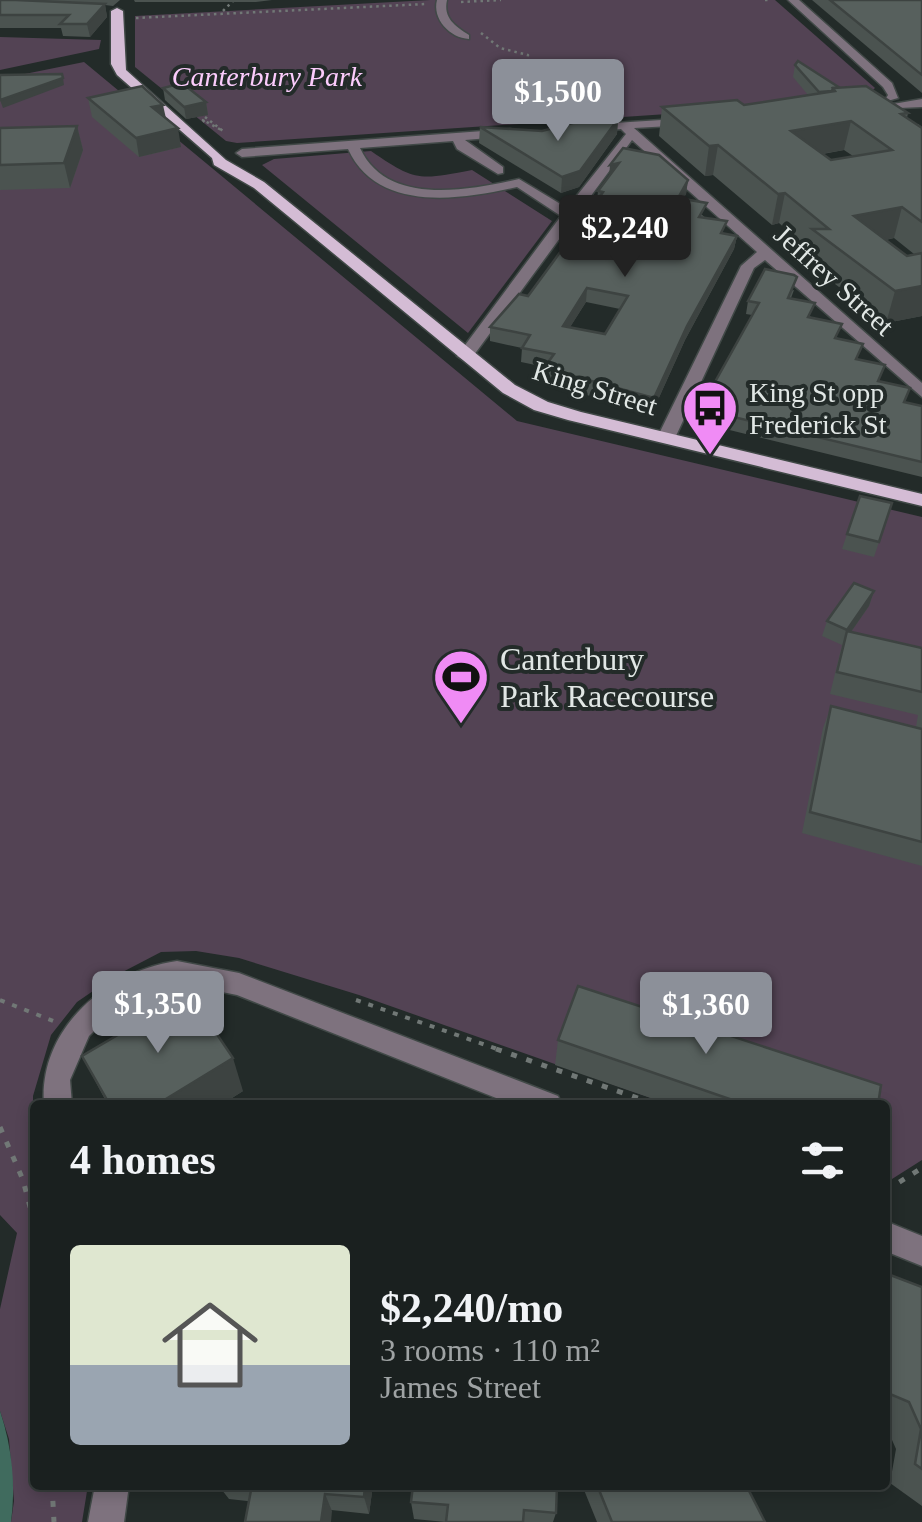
<!DOCTYPE html>
<html lang="en">
<head>
<meta charset="utf-8">
<style>
	body { margin:0; font-family:Georgia,serif; background:#272d2c; color:#f1f3f6; height:100vh; display:flex; flex-direction:column; font-size:38px; white-space:nowrap }
	* { box-sizing:border-box; margin:0 }
	p { font-size:32px; color:#9fa3a4 }
	.icon { flex:none; width:55px; height:55px; fill:none; stroke:currentColor; stroke-width:2; stroke-linecap:round; stroke-linejoin:round }
	.map { position:relative; flex:1; overflow:hidden }
	.drawer { position:absolute; left:30px; top:1100px; width:860px; height:390px; display:flex; flex-direction:column; background:#1a201f; border-radius:10px; box-shadow:0 5px 15px #0003,0 0 0 2px #383e3d }
	.drawer>* { flex:none }
	.price { position:absolute; translate:-50% -85px; padding:0 22px; border-radius:10px; background:#8c9099; color:#fff; font-size:32px; line-height:65px; filter:drop-shadow(0 2px 5px #0008) }
	.price::after { content:''; position:absolute; left:50%; top:60px; width:30px; height:22px; margin-left:-15px; background:inherit; clip-path:polygon(0 0,100% 0,50% 100%) }
	.price.on { background:#222; color:#fff }
	ul { padding:0; list-style:none }
	li { display:flex; align-items:center; gap:30px; height:250px; padding:0 40px }
	li span { display:grid; place-items:center; flex:none; width:280px; height:200px; border-radius:10px; color:#555 }
	li>.icon { margin-inline-start:auto }
	span .icon { width:120px; height:120px; fill:#fffc; stroke-width:1 }
	li b { font-size:42px }
	h2 { display:flex; justify-content:space-between; align-items:center; height:120px; padding:0 40px; font-size:42px }
	.map>svg:first-child { display:block }
	.green { fill:#534354 }
	.water { fill:#406b5e }
	.lines { fill:none; stroke-linecap:round; stroke-linejoin:round }
	.minor-casing { stroke:#414947; stroke-width:3 }
	.major-casing { stroke:#414947; stroke-width:3 }
	.path-far2 { stroke:#717876; stroke-width:2.5; stroke-dasharray:2.5 4; stroke-linecap:butt }
	.path-far1 { stroke:#717876; stroke-width:4; stroke-dasharray:5 8; stroke-linecap:butt }
	.path { stroke:#717876; stroke-width:5; stroke-dasharray:6 10; stroke-linecap:butt }
	.minor { fill:#7e727e; fill-rule:evenodd }
	.major { fill:#d4bcd5; fill-rule:evenodd }
	.wall { fill:#4b5350; fill-rule:evenodd }
	.shaded-wall { fill:#3d4341 }
	.building { fill:#57605d; stroke:#3d4341; stroke-width:2.5; fill-rule:evenodd }
	.labels { text-anchor:middle; dominant-baseline:central; stroke-width:8; stroke-linejoin:round; paint-order:stroke }
	.far-park-label { font-size:28px; font-style:italic; fill:#fbccfc; stroke:#232b29 }
	.far-street-label { font-size:28px; fill:#e1e7e5; stroke:#232b29 }
	.far-poi-label { font-size:28px; fill:#e1e7e5; stroke:#232b29; text-anchor:start }
	.poi-label { font-size:32px; fill:#e1e7e5; stroke:#232b29; text-anchor:start }
</style>
</head>
<body>
<div class="map">
<svg width="922" height="1522" viewBox="0 0 922 1522">
	<rect width="100%" height="100%" fill="#232b29"/>
	<!-- green -->
	<g class="green">
		<path d="M430 0H775L875 88 860 101 237 143 226 141 135 67V16Z"/>
		<path d="M0 37 101 40 99 49 0 70Z"/>
		<path d="M84 62 517 421 922 517V1160L892 1179 885 1177V1105H671L359 995 239 958 196 951 161 952 115 976 77 1002 51 1035 33 1096 35 1485H88L82 1522H11L14 1501 9 1439 0 1411V1309L17 1233 0 1215V79Z"/>
		<path d="M371 151C416 182 419 180 472 170L552 221 468 333 262 165 274 159Z"/>
	</g>
	<!-- water -->
	<path class="water" d="M0 1411C12 1447 16 1485 11 1522H0Z"/>
	<g class="lines">
		<!-- minor casing -->
		<g class="minor-casing">
			<g id="minor">
				<path d="M437 0H447C443 18 455 26 469 35V39C450 38 432 19 437 0Z"/>
				<path d="M788 0H799L892 83 898 98 884 102 888 95 883 87Z"/>
				<path d="M922 99V107L899 108 893 104Z"/>
				<path d="M693 118V124L689 125 634 128 922 383V397L765 260 754 268 675 438 672 442H660L657 438 741 266 757 252 632 140 471 359 465 361 457 356 561 216 517 187C461 200 377 213 348 149L242 157 236 153 242 149 510 129 514 130V136L465 140 503 167V173L498 174 457 149 453 141 360 148C387 207 469 190 519 179L567 208 626 134 621 129 587 132 581 128 583 125Z"/>
				<path d="M177 961 239 973 558 1096 562 1105H514L237 995 177 983 160 986 124 1002 89 1036 70 1080 72 1105H44C38 1029 106 971 177 961Z"/>
				<path d="M885 1221 922 1236V1266L885 1251Z"/>
				<path d="M95 1485H129L124 1522H88Z"/>
			</g>
		</g>
		<!-- major casing -->
		<g class="major-casing">
			<path id="major" d="M117 8 123 11 126 70 226 160 264 182 515 385 548 402 581 412 922 494V506L568 420 534 410 503 393 254 188 214 165 212 158 117 75 111 64V11Z"/>
		</g>
		<!-- path-far2 -->
		<g class="path-far2">
			<path d="M765 0H771"/>
			<path d="M461 2 501 0"/>
			<path d="M223 11 234 0"/>
			<path d="M136 18 426 4"/>
			<path d="M481 33 500 48 528 55 526 67 596 111"/>
			<path d="M574 96 614 98"/>
			<path d="M205 117 223 131 203 120 205 123"/>
			<path d="M912 122 922 128"/>
		</g>
		<!-- path-far1 -->
		<g class="path-far1">
			<path d="M0 1000 56 1022"/>
			<path d="M356 1000 503 1051"/>
		</g>
		<!-- path -->
		<g class="path">
			<path d="M496 1049 658 1105"/>
			<path d="M0 1127 23 1180 35 1226"/>
			<path d="M885 1183 893 1186 922 1168"/>
			<path d="M52 1485 54 1522"/>
		</g>
		<!-- minor -->
		<use href="#minor" class="minor"/>
		<!-- major -->
		<use href="#major" class="major"/>
	</g>
	<!-- wall -->
	<g class="wall">
		<path d="M0 0H120L113 6 105 5 107 17 90 37 63 36 61 28H0Z"/>
		<path d="M134 0H272L256 2H135Z"/>
		<path d="M812 0H922V93Z"/>
		<path d="M795 65 840 88 908 113 907 118 922 128V316L886 323 805 261 807 248 779 223 772 225 713 175 705 176 659 136 662 107 744 105 808 95 793 77ZM844 150 853 156 831 160 823 154ZM894 238 914 254 907 256 886 240Z"/>
		<path d="M163 88 206 102 208 115 186 119 165 100Z"/>
		<path d="M88 98 166 119 181 147 139 157 92 117Z"/>
		<path d="M618 119 617 134 579 187 561 193 479 143 480 127 542 131Z"/>
		<path d="M77 126 83 150 70 188 0 190V128Z"/>
		<path d="M688 180 686 194 683 199 725 234 737 236 734 249 685 340 652 413 543 383 545 367 521 362 522 348 490 341V327L528 296 597 201 598 191ZM586 302 620 309 605 334 570 327Z"/>
		<path d="M794 290 791 298 811 317 838 338 880 381 905 402 922 406V477L697 422 700 409 752 315 746 314 748 301Z"/>
		<path d="M892 503 874 557 842 549 847 534Z"/>
		<path d="M874 591 869 606 851 632 922 648V866L802 833 823 728 831 706 916 727 918 715 830 694 842 645 822 636 827 621Z"/>
		<path d="M558 1040 878 1105H671L555 1065Z"/>
		<path d="M82 1056 243 1091 221 1105H108Z"/>
		<path d="M885 1273 922 1287V1506L890 1483 896 1449 885 1424Z"/>
		<path d="M218 1485H373L369 1514 229 1499Z"/>
		<path d="M582 1485H746L765 1522H597Z"/>
		<path d="M411 1502 556 1513 553 1522H446L414 1519Z"/>
	</g>
	<!-- shaded-wall -->
	<g class="shaded-wall">
		<path d="M105 4 107 17 90 37 87 24Z"/>
		<path d="M63 78 64 85 3 108 0 100Z"/>
		<path d="M206 102 208 115 186 119 184 107Z"/>
		<path d="M163 105 167 123 152 107Z"/>
		<path d="M618 119 617 134 579 187 561 193 562 177Z"/>
		<path d="M851 121 844 150 785 160 791 131Z"/>
		<path d="M77 126 83 150 70 188 64 163Z"/>
		<path d="M178 128 181 147 139 157 136 138Z"/>
		<path d="M718 145 713 175 705 176 709 146Z"/>
		<path d="M619 163 609 178 610 165Z"/>
		<path d="M688 180 686 194 676 211 678 198Z"/>
		<path d="M785 193 779 223 772 225 778 194Z"/>
		<path d="M902 207 894 238 847 247 854 216Z"/>
		<path d="M737 236 734 249 685 340 652 413 654 398 687 326Z"/>
		<path d="M922 286V316L886 323 895 291Z"/>
		<path d="M587 288 586 302 562 340 563 326Z"/>
		<path d="M874 591 869 606 844 642 847 630Z"/>
		<path d="M233 1058 243 1091 221 1105H156Z"/>
		<path d="M365 1485H373L369 1514 364 1497Z"/>
		<path d="M325 1494 332 1511 331 1522H321Z"/>
	</g>
	<!-- building -->
	<g class="building">
		<path d="M0 0H16L105 4 87 24H60L69 15H0Z"/>
		<path d="M830 0H922V75Z"/>
		<path d="M798 61 840 88H833L832 91 819 92 795 65Z"/>
		<path d="M62 74 63 78 0 100V75Z"/>
		<path d="M182 83 206 102 184 107 163 88Z"/>
		<path d="M142 86 163 105 152 107 178 128 136 138 88 98Z"/>
		<path d="M866 86 908 113 901 114 922 128V222L902 207 854 216 907 256 922 253V286L895 291 812 229H829L785 193 778 194 718 145 709 146 662 107 737 100 744 105 835 91 833 88ZM851 121 892 150 831 160 791 131Z"/>
		<path d="M618 119 580 171 562 177 480 127 542 131 576 122Z"/>
		<path d="M77 126 64 163 0 165V128Z"/>
		<path d="M623 148 659 155 688 180 678 198 707 203 699 217 727 221 721 233 737 236 687 326 654 398 544 368 554 354 522 348 530 335 490 327 519 294 528 296 553 262 603 192 598 191 619 163 610 165ZM587 288 628 296 605 334 563 326Z"/>
		<path d="M765 269 794 275 797 277 788 298 815 303 808 317 842 324 835 338 863 344 856 359 885 365 878 381 910 388 904 402 922 406V462L700 409 759 303 748 301Z"/>
		<path d="M860 496 892 503 879 542 847 534Z"/>
		<path d="M854 583 874 591 847 630 827 621Z"/>
		<path d="M847 631 922 648V692L837 672Z"/>
		<path d="M831 706 922 729V842L810 812Z"/>
		<path d="M578 986 881 1085 878 1105H747L558 1040Z"/>
		<path d="M189 993 233 1058 156 1105H110L82 1056Z"/>
		<path d="M330 1104 378 1105H330Z"/>
		<path d="M885 1273 922 1287V1469L915 1464 921 1429 909 1402 885 1392Z"/>
		<path d="M252 1485H365L364 1497 325 1494 321 1522H245Z"/>
		<path d="M413 1485H557L556 1513 524 1510 523 1522H446L448 1505 411 1502Z"/>
		<path d="M597 1485H746L765 1522H612Z"/>
	</g>
	<!-- icons -->
	<defs>
		<g id="bus-pin" transform="scale(2.875)"><path d="M0 17L-7.5 6A9.5 9.5 0 1 1 7.5 6Z" fill="#f08bf5" stroke="#232b29"/><path d="M-5-6H5V4H4V6H2V4H-2V6H-4V4H-5ZM-3.5-4V0h7V-4ZM-3.5 1.2v1.5H-2V1.2ZM2 1.2v1.5H3.5V1.2Z" fill="#111"/></g>
		<g id="stadium-pin" transform="scale(2.875)"><path d="M0 17L-7.5 6A9.5 9.5 0 1 1 7.5 6Z" fill="#f08bf5" stroke="#232b29"/><path d="M0-5a6.5 5 0 1 0 0 10a6.5 5 0 1 0 0-10ZM-3.5-1.8h7v3.6h-7Z" fill="#111"/></g>
	</defs>
	<g fill-rule="evenodd">
		<use href="#bus-pin" x="710" y="408"/>
		<use href="#stadium-pin" x="461" y="677"/>
	</g>
	<g class="labels">
		<!-- far-park labels -->
		<g class="far-park-label">
			<text x="267" y="76">Canterbury Park</text>
		</g>
		<!-- far-street labels -->
		<g class="far-street-label">
			<text transform="translate(834 280) rotate(42)">Jeffrey Street</text>
			<text transform="translate(595 388) rotate(17)">King Street</text>
		</g>
		<!-- far-poi labels -->
		<g class="far-poi-label">
			<text x="749" y="392">King St opp<tspan x="749" dy="32">Frederick St</tspan></text>
		</g>
		<!-- poi labels -->
		<g class="poi-label">
			<text x="500" y="659">Canterbury<tspan x="500" dy="37">Park Racecourse</tspan></text>
		</g>
	</g>
</svg>
<b class="price" style="left:558px;top:144px">$1,500</b>
<b class="price on" style="left:625px;top:280px">$2,240</b>
<b class="price" style="left:158px;top:1056px">$1,350</b>
<b class="price" style="left:706px;top:1057px">$1,360</b>
<section class="drawer">
<h2>4 homes<svg class="icon" aria-label="filters" viewBox="0 0 24 24"><path d="M4 7h16M4 17h16"/><circle cx="9" cy="7" r="2"/><circle cx="15" cy="17" r="2"/></svg></h2>
<ul>
<li><span style="background:linear-gradient(#dfe7d0 60%,#9aa5b1 0)"><svg class="icon" aria-label="home" viewBox="0 0 24 24"><path d="M3 11l9-7 9 7M6 9v11h12V9"/></svg></span><div><b>$2,240/mo</b><p>3 rooms · 110 m²</p><p>James Street</p></div></li>
</ul>
</section>
</div>
</body>
</html>
